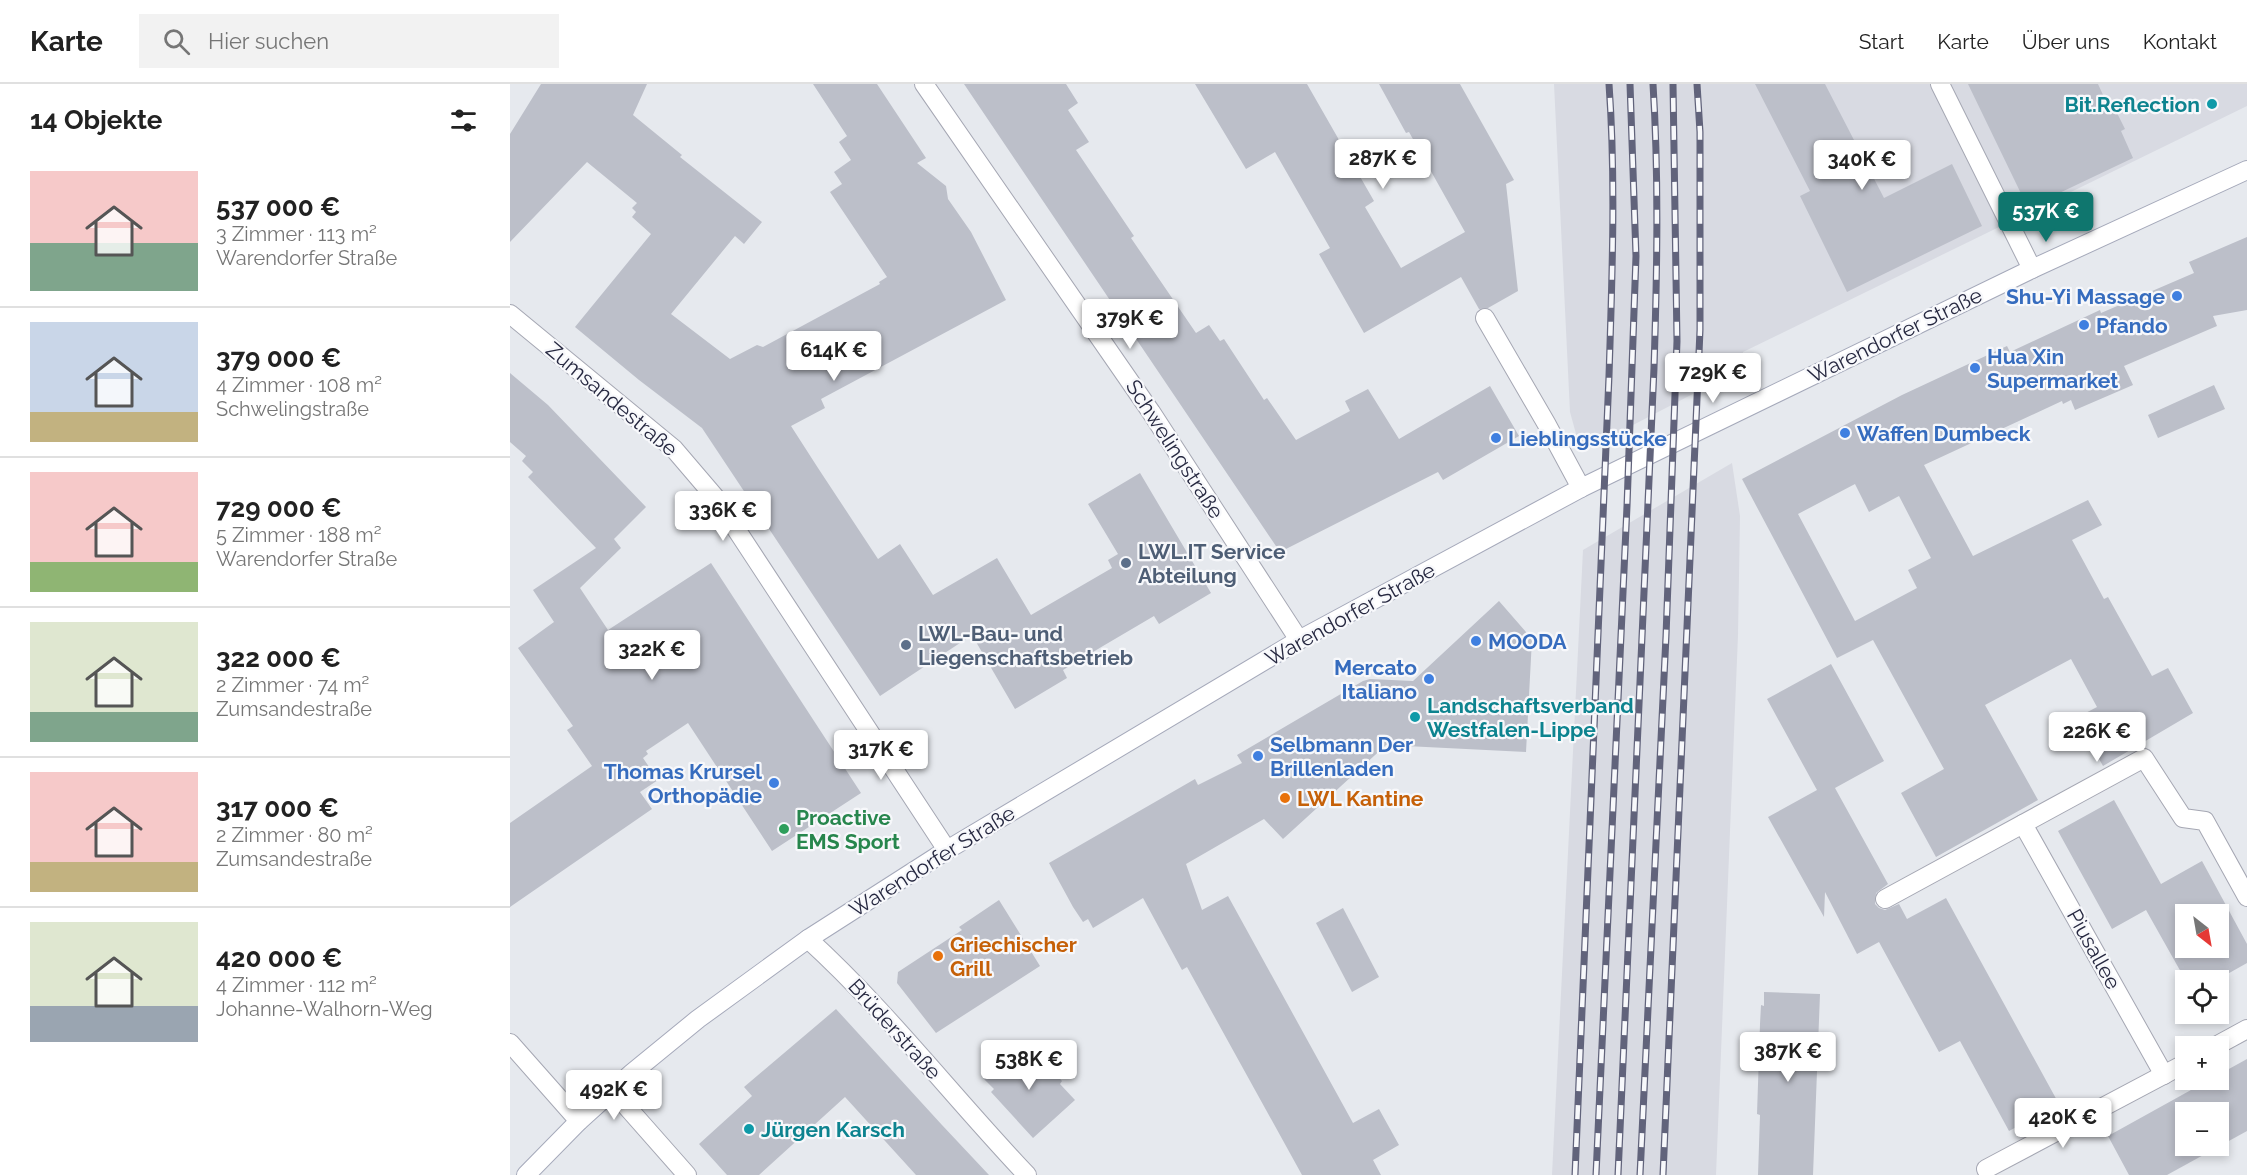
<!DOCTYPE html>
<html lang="de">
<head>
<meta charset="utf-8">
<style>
	body { margin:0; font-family:Raleway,sans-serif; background:#f2f2f2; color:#222; height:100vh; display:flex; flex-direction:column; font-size:22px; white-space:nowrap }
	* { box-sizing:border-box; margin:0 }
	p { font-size:20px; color:#767676 }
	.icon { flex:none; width:33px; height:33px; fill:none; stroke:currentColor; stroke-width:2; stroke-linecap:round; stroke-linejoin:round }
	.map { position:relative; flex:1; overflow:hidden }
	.sheet { display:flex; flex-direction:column; background:#fff; width:510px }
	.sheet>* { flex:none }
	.needle { width:39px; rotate:149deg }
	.tools { position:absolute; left:1665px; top:820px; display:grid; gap:12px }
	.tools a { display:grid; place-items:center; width:54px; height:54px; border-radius:0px; background:#fff; box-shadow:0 3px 9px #0003; font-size:30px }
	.price { position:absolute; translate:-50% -51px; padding:0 14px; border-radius:6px; background:#fff; color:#222; font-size:20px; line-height:39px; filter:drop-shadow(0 2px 3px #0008) }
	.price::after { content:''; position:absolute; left:50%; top:36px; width:18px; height:14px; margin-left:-9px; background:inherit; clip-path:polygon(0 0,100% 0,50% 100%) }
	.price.current { background:#0f766e; color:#fff }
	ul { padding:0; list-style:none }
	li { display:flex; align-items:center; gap:18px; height:150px; padding:0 30px }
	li+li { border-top:2px solid #e0e0e0 }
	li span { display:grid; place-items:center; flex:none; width:168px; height:120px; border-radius:0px; color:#555 }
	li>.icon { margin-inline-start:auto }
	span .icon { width:72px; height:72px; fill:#fffc; stroke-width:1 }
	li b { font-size:26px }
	h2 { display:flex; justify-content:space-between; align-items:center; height:72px; padding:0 30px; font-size:26px }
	header { display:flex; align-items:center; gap:36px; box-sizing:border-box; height:84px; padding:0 30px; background:#fff; border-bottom:2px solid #e0e0e0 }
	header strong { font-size:28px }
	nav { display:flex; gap:33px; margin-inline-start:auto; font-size:21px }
	.search { width:420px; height:54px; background:#f2f2f2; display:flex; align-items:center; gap:15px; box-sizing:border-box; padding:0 21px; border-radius:0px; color:#767676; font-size:22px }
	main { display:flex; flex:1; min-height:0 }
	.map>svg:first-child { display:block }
	.built { fill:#d8dae2 }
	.building { fill:#bcbfc9; fill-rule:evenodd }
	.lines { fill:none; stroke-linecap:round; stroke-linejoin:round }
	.lane-casing { stroke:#a5a7b3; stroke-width:20 }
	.street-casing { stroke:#a5a7b3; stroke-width:20 }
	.secondary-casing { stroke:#a5a9ba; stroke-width:20 }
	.lane { stroke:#fff; stroke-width:18 }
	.street { stroke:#fff; stroke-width:18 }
	.secondary { stroke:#fff; stroke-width:18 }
	.rail-casing { stroke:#61637b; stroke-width:7 }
	.rail { stroke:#f7f8fb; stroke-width:4.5; stroke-dasharray:14; stroke-linecap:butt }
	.culture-dot { fill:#0f9aa8; stroke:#f7f8fb; stroke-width:2 }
	.shop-dot { fill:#3f7fe0; stroke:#f7f8fb; stroke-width:2 }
	.service-dot { fill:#5c6f8a; stroke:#f7f8fb; stroke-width:2 }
	.food-dot { fill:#e8710a; stroke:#f7f8fb; stroke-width:2 }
	.leisure-dot { fill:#2e9e5b; stroke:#f7f8fb; stroke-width:2 }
	.labels { text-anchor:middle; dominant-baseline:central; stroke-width:4.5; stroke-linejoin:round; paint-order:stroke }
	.culture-label { font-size:21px; font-weight:bold; fill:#0d838f; stroke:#f7f8fb; text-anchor:start }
	.shop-label { font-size:21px; font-weight:bold; fill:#366cbe; stroke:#f7f8fb; text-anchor:start }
	.street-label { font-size:21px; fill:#262840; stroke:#f7f8fb }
	.service-label { font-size:21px; font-weight:bold; fill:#4e5e75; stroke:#f7f8fb; text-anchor:start }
	.food-label { font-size:21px; font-weight:bold; fill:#c56008; stroke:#f7f8fb; text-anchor:start }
	.leisure-label { font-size:21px; font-weight:bold; fill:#27864d; stroke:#f7f8fb; text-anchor:start }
</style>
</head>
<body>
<header>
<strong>Karte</strong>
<div class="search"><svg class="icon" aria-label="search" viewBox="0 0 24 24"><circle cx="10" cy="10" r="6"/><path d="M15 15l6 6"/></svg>Hier suchen</div>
<nav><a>Start</a><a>Karte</a><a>Über uns</a><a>Kontakt</a></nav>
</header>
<main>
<section class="sheet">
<h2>14 Objekte<svg class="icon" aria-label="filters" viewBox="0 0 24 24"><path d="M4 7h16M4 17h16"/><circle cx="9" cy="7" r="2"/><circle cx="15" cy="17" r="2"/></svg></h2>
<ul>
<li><span style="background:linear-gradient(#f6c9c9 60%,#7fa58c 0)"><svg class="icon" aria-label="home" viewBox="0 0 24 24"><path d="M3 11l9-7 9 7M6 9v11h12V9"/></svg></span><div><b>537 000 €</b><p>3 Zimmer · 113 m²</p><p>Warendorfer Straße</p></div></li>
<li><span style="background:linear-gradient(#c9d6e8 75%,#c2b280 0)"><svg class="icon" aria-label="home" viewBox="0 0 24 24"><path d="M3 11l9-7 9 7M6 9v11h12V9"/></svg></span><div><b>379 000 €</b><p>4 Zimmer · 108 m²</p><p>Schwelingstraße</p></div></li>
<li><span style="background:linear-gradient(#f6c9c9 75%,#8fb573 0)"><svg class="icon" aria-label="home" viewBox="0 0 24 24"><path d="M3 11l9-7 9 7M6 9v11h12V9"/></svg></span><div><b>729 000 €</b><p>5 Zimmer · 188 m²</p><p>Warendorfer Straße</p></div></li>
<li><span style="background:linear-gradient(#dfe7d0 75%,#7fa58c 0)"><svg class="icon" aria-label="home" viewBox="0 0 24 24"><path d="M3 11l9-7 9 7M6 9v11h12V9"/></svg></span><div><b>322 000 €</b><p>2 Zimmer · 74 m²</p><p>Zumsandestraße</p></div></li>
<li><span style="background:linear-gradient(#f6c9c9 75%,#c2b280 0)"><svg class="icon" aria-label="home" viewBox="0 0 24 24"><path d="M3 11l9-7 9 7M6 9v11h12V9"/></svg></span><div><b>317 000 €</b><p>2 Zimmer · 80 m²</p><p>Zumsandestraße</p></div></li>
<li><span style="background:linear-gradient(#dfe7d0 70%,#9aa5b1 0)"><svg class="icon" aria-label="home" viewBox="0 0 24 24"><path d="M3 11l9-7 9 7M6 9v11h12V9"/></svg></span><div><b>420 000 €</b><p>4 Zimmer · 112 m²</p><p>Johanne-Walhorn-Weg</p></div></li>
</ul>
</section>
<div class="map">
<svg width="1737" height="1091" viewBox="0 0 1737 1091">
	<rect width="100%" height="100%" fill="#e6e9ee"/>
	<!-- built -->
	<g class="built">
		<path d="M1044 0H1737V22L1233 268 1231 285 1071 368 1060 328Z"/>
		<path d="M1222 379 1230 432 1228 551 1206 1091H1042L1073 466Z"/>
	</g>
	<!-- building -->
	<g class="building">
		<path d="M31 0H137L123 31 172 71 170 73 252 138 234 160 225 152 161 230 220 275 247 261 253 263 370 200 369 198 377 193 320 108 332 100 324 88 341 76 329 58 337 52 303 0H367L416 74 407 79 436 102 438 115 461 148 496 216 311 315 315 324 281 342 308 384 368 475 390 460 423 511 487 474 521 531 602 484 598 476 608 470 578 420 630 389 701 509 649 540 644 532 593 562 553 586 557 594 505 625 462 551 370 612 192 344 129 296 65 243 141 150 122 133 126 128 122 124 127 119 77 78 0 158V50Z"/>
		<path d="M454 0H556L568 19 558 26 579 58 566 66 624 152 621 154 686 249 699 241 710 257 714 255 754 316 757 314 786 356 840 327 835 317 858 305 889 355 980 302 1009 352 933 396 928 388 770 468Z"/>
		<path d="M685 0H797L864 117 855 123 891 184 955 148 899 48 896 49 869 0H950L1004 96 996 100 1008 207 978 224 969 225 951 193 854 249 809 170 820 164 765 68 736 85Z"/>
		<path d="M1245 0H1315L1374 114 1442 80 1472 142 1337 208 1290 112 1300 107Z"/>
		<path d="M1458 0H1588L1599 24 1603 21 1615 45 1611 47 1623 74 1518 124Z"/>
		<path d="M1737 153V226L1703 232 1707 242 1614 282 1623 301 1565 326 1561 316 1553 320 1552 317 1414 381 1463 472 1578 416 1592 441 1562 456 1594 515 1598 513 1642 592 1658 584 1683 629 1593 682 1566 634 1587 623 1561 575 1475 621 1528 716 1426 773 1391 709 1434 685 1363 556 1327 574 1232 395 1392 311 1497 262 1500 268 1590 226 1591 229 1684 189 1679 178ZM1345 400 1359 428 1389 412 1421 474 1398 486 1407 504 1345 537 1288 430Z"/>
		<path d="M0 289 38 321 136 423 104 455 111 464 70 504 98 546 201 479 351 709 262 767 178 639 136 667 138 670 133 674 148 696 130 708 142 725 0 823V739L82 682 57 646 63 642 8 564 44 538 23 506 86 464 18 393 23 388 12 377 16 372 0 358Z"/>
		<path d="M1704 301 1715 325 1648 354 1638 331Z"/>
		<path d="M989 517 1022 555 1016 668 876 661 773 755 754 735 676 780 692 826 718 812 843 1039 869 1025 889 1061 863 1076 871 1091H792L677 883 672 886 633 814 583 844 578 835 573 838 563 823 539 779 685 695 688 701 732 679 727 671 853 597 860 595 903 597Z"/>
		<path d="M1321 580 1374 677 1325 704 1378 800 1366 809 1365 820 1369 824 1375 826 1389 820 1397 835 1436 814 1549 1020 1499 1047 1450 957 1429 968 1369 858 1347 870 1315 808 1314 833 1258 733 1307 706 1257 615Z"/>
		<path d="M1604 716 1651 800 1692 777 1737 860V879L1705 897H1676L1636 826 1602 845 1548 747ZM1676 831H1708V864H1676Z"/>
		<path d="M489 816 530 882 426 949 387 899 388 888 452 846 449 843Z"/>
		<path d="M833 824 869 893 842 908 806 839Z"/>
		<path d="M1254 908 1310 910 1303 1091H1248L1250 1031 1247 1030 1250 940 1251 921 1254 922Z"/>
		<path d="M326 925 432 1041 479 1091H406L335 1013 249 1091H217L189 1060 242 1012 234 1003Z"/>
		<path d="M513 961 523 972 540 984 552 997 550 1000 565 1016 523 1054 481 1008 484 1005 474 995Z"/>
		<path d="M1737 975V1047L1657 1091H1619L1598 1052 1699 996H1708V991ZM1676 1029H1708V1062H1676Z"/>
	</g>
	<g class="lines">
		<!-- lane casing -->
		<g class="lane-casing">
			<path id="lane" d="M975 234 1036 339 1071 404"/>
		</g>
		<!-- street casing -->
		<g class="street-casing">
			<g id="street">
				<path d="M414 0 641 328 789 556"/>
				<path d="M1430 0 1522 185"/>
				<path d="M0 230 164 365 205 413 437 766"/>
				<path d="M1513 740 1654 991"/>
				<path d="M1375 815 1634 674 1673 734 1695 737 1737 813"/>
				<path d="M298 855C377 927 443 1013 517 1091"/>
				<path d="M0 959 69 1037"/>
				<path d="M1704 963 1737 945"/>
				<path d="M102 1006 177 1091"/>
				<path d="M1476 1085 1676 979"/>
			</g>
		</g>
		<!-- secondary casing -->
		<g class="secondary-casing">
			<path id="secondary" d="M16 1091 69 1037 122 989 188 935 298 855 437 766 789 556 1071 404 1522 185 1737 86"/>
		</g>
		<!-- lane -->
		<use href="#lane" class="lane"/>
		<!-- street -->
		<use href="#street" class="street"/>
		<!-- secondary -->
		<use href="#secondary" class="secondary"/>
		<!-- rail casing -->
		<g class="rail-casing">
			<g id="rail">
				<path d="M1065 1091 1099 292C1102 195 1106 97 1099 0"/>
				<path d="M1086 1091 1117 422 1126 172 1120 0"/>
				<path d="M1108 1091 1144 284C1147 189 1149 95 1143 0"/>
				<path d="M1130 1091 1156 552 1167 257 1163 0"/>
				<path d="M1153 1091 1190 246V48L1187 0"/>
			</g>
		</g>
		<!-- rail -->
		<use href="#rail" class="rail"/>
	</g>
	<!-- markers -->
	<g class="culture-dot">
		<circle cx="1702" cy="20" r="6"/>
		<circle cx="905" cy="633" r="6"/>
		<circle cx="239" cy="1045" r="6"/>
	</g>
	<g class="shop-dot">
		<circle cx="1667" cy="212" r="6"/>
		<circle cx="1574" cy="241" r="6"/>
		<circle cx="1465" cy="284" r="6"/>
		<circle cx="1335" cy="349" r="6"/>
		<circle cx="986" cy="354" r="6"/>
		<circle cx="966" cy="557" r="6"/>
		<circle cx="919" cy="595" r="6"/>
		<circle cx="748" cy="672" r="6"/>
		<circle cx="264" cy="699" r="6"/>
	</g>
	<g class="service-dot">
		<circle cx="616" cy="479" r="6"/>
		<circle cx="396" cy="561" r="6"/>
	</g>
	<g class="food-dot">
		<circle cx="775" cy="714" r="6"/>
		<circle cx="428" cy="872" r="6"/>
	</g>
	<circle class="leisure-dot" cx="274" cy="745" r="6"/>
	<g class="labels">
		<!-- culture labels -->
		<g class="culture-label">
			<text x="1690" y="20" text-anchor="end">Bit.Reflection</text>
			<text x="917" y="621">Landschaftsverband<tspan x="917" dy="24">Westfalen-Lippe</tspan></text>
			<text x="251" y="1045">Jürgen Karsch</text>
		</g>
		<!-- shop labels -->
		<g class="shop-label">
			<text x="1655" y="212" text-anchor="end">Shu-Yi Massage</text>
			<text x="1586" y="241">Pfando</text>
			<text x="1477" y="272">Hua Xin<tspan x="1477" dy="24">Supermarket</tspan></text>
			<text x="1347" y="349">Waffen Dumbeck</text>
			<text x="998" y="354">Lieblingsstücke</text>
			<text x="978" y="557">MOODA</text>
			<text x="907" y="583" text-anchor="end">Mercato<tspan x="907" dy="24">Italiano</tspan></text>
			<text x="760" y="660">Selbmann Der<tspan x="760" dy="24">Brillenladen</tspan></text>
			<text x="252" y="687" text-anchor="end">Thomas Krursel<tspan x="252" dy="24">Orthopädie</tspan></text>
		</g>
		<!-- street labels -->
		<g class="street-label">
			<text transform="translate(1385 251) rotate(-26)">Warendorfer Straße</text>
			<text transform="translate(102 315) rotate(40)">Zumsandestraße</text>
			<text transform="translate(665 365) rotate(57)">Schwelingstraße</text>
			<text transform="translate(840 530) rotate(-29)">Warendorfer Straße</text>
			<text transform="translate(422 777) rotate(-32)">Warendorfer Straße</text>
			<text transform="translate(1584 865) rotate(61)">Piusallee</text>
			<text transform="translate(385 945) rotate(48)">Brüderstraße</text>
		</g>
		<!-- service labels -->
		<g class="service-label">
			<text x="628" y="467">LWL.IT Service<tspan x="628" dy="24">Abteilung</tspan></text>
			<text x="408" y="549">LWL-Bau- und<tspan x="408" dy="24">Liegenschaftsbetrieb</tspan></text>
		</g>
		<!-- food labels -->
		<g class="food-label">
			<text x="787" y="714">LWL Kantine</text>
			<text x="440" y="860">Griechischer<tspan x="440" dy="24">Grill</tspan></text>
		</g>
		<!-- leisure labels -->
		<g class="leisure-label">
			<text x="286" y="733">Proactive<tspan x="286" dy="24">EMS Sport</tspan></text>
		</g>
	</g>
</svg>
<div class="tools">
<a><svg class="needle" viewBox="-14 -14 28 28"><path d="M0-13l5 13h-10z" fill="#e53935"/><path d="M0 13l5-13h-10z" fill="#767676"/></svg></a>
<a><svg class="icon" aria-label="locate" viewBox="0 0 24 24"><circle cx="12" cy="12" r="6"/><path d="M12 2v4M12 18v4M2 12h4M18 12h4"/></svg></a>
<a>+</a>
<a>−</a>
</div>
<b class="price" style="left:873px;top:106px">287K €</b>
<b class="price" style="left:1352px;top:107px">340K €</b>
<b class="price current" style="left:1536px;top:159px">537K €</b>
<b class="price" style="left:620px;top:266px">379K €</b>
<b class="price" style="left:324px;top:298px">614K €</b>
<b class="price" style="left:1203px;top:320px">729K €</b>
<b class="price" style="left:213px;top:458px">336K €</b>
<b class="price" style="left:142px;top:597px">322K €</b>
<b class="price" style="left:1587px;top:679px">226K €</b>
<b class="price" style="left:371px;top:697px">317K €</b>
<b class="price" style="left:1278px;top:999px">387K €</b>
<b class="price" style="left:519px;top:1007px">538K €</b>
<b class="price" style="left:104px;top:1037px">492K €</b>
<b class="price" style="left:1553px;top:1065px">420K €</b>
</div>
</main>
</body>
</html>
